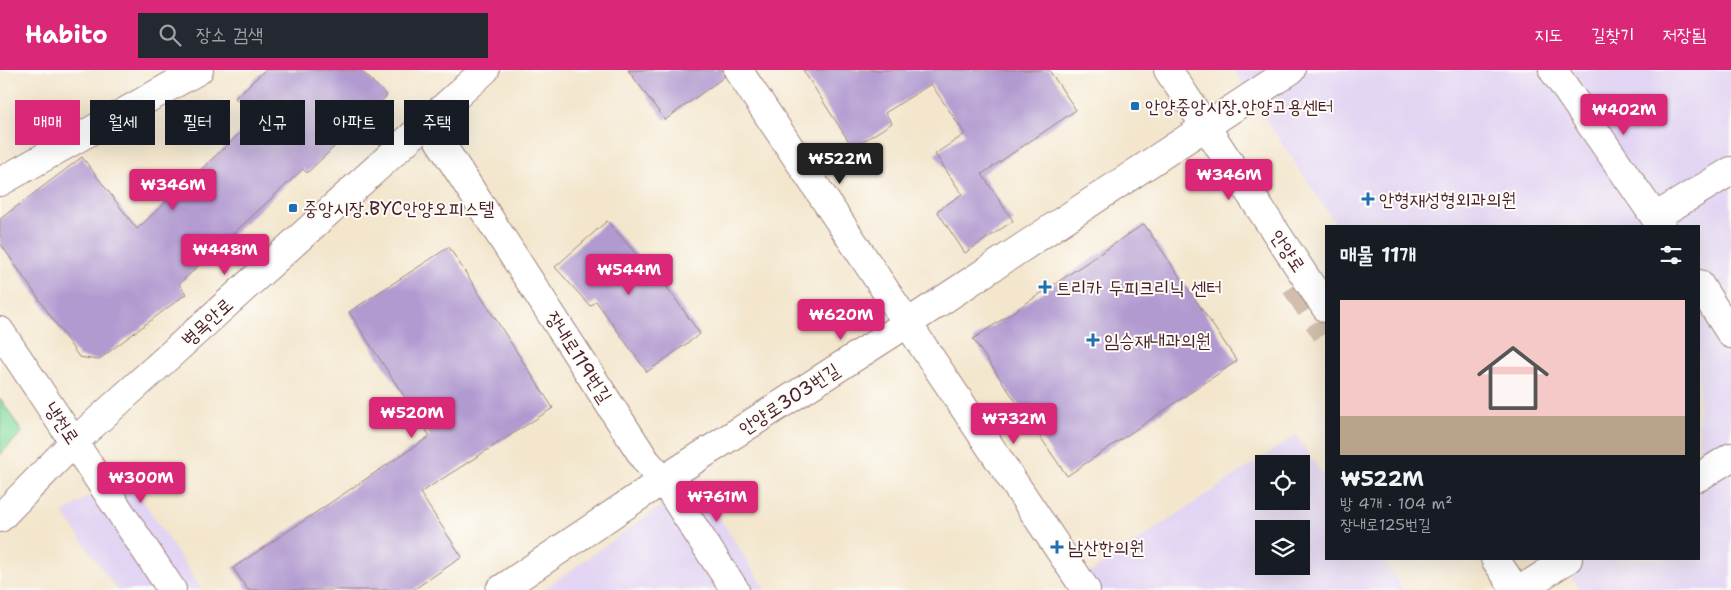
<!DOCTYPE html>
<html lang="ko">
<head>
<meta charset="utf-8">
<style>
	body { margin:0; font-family:"Shantell Sans","Poor Story",sans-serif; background:#242831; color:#f1f3f6; height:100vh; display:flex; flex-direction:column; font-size:19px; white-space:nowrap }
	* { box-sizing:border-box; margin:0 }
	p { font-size:16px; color:#9ea1a6 }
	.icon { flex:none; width:28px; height:28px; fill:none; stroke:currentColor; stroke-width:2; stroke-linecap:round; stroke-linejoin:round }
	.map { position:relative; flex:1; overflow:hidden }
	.sheet { position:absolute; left:1325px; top:155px; width:375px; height:335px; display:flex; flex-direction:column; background:#171b24; border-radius:0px; box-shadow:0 5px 20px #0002 }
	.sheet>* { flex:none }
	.hud { position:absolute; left:15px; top:30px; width:475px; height:45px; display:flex; gap:10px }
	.tools { position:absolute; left:1255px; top:385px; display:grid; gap:10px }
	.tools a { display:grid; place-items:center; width:55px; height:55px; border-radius:0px; background:#171b24; box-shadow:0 5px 20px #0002; font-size:25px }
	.price { position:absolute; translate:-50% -42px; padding:0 11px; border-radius:5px; background:#db2777; color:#fff; font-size:16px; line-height:32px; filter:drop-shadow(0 1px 2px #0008) }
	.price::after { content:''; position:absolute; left:50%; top:30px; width:15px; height:11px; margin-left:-8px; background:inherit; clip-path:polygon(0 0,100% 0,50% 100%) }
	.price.current { background:#222; color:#fff }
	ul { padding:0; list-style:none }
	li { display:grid; align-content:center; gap:10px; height:265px; padding:0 15px }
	li span { display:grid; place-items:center; height:155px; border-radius:0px; color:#555 }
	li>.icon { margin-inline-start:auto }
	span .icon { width:90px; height:90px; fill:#fffc; stroke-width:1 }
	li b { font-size:21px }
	h2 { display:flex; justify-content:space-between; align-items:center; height:60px; padding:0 15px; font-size:21px }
	.tag { padding:0 18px; border-radius:0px; background:#171b24; box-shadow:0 5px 20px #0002; font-size:18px; line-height:45px }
	.tag.current { background:#db2777; color:#fff }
	header { display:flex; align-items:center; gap:30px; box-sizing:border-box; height:70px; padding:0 25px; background:#db2777; color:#fff }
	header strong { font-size:24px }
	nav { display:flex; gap:28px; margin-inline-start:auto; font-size:18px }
	.search { width:350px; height:45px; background:#242831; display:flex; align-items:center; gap:12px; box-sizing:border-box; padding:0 18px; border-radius:0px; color:#9ea1a6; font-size:19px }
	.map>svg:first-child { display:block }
	.built { fill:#e2d4f3; fill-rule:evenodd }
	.green { fill:#86dda2; stroke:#687e66 }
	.building { fill:#b19ad0 }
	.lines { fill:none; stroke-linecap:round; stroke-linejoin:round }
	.minor-tunnel { stroke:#d1bead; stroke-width:28; stroke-dasharray:28 14; stroke-linecap:butt }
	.minor-casing { stroke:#9e827c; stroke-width:30 }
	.minor { stroke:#fff; stroke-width:28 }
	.poi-dot { fill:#1f6fb2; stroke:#fdfcf7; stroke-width:2 }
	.labels { text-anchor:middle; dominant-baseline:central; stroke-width:4; stroke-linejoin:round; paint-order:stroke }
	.poi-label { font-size:19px; fill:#4a1f2b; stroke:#fdfcf7; text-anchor:start }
	.street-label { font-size:19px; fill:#4a1f2b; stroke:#fdfcf7 }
</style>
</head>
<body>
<header>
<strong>Habito</strong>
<div class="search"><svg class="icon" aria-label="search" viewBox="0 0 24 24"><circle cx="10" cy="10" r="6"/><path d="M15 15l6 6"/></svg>장소 검색</div>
<nav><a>지도</a><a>길찾기</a><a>저장됨</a></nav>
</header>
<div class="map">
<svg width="1731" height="520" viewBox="0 0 1731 520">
	<rect width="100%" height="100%" fill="#fdfcf7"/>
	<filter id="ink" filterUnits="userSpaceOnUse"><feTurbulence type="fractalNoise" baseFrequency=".02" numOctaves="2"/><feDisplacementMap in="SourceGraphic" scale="10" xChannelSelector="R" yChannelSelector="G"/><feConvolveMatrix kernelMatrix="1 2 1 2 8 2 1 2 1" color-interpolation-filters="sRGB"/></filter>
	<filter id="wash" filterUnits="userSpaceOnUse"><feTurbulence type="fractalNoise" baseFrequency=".0096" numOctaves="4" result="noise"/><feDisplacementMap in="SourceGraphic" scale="20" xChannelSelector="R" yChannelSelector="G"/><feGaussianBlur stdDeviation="1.12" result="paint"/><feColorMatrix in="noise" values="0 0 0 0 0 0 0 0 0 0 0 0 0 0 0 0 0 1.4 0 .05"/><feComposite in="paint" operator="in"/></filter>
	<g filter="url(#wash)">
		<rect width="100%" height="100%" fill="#f3e6cd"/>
		<!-- built -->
		<g class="built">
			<path d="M1233 0H1731V520H1580L1559 489H1699V156H1337Z"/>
			<path d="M1296 365 1326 409V489H1382L1404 520H1064ZM1264 394H1301V431H1264ZM1264 459H1301V496H1264Z"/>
			<path d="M125 403 202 520H117L63 443Z"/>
			<path d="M696 411 766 520H543Z"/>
		</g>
		<!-- green -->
		<path class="green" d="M0 328 22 362 0 385Z"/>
		<g id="blocks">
			<!-- building -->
			<g class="building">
				<path d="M265 0H361L387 26 307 103 303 99 179 214 186 224 98 290 79 287 0 173V149L82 87 137 159 255 49 235 28Z"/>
				<path d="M628 0H723L724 7 665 50Z"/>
				<path d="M803 0H1049L1076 40 982 104 1013 151 965 183 937 141 962 124 935 84 965 64 931 14 885 43 892 53 853 78Z"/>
				<path d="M607 151 652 202 655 200 700 264 647 302 596 231 590 236 555 197Z"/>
				<path d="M1144 154 1237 291 1067 406 973 269Z"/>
				<path d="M449 177 553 338 420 423 462 487 413 520H248L233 498 430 366 349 242Z"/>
			</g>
		</g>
	</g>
	<g filter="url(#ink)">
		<use href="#blocks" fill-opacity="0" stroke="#9e827c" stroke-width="1"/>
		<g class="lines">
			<!-- minor-tunnel -->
			<path class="minor-tunnel" d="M1295 215 1326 263"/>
			<!-- minor casing -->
			<g class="minor-casing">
				<g id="minor">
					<path d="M738 0 1086 520"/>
					<path d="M1168 0 1326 238"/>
					<path d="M1553 0 1661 156"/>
					<path d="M427 52 646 391 663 410 735 520"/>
					<path d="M0 112 199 0"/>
					<path d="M1655 147 1731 101"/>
					<path d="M1699 214 1731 264"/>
					<path d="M0 261 172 520"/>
					<path d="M1699 407 1731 387"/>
					<path d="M0 448 74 372 485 0"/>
					<path d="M1495 489 1516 520"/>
					<path d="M500 520 663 410 908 253 1291 0"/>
					<path d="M1520 520 1568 489"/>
				</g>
			</g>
			<!-- minor -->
			<use href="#minor" class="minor"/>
		</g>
	</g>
	<!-- markers -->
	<g class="poi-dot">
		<rect x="1130" y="31" width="10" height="10" rx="2.5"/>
		<path d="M1365.5 121.5h5v5h5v5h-5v5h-5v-5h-5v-5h5z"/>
		<rect x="288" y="133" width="10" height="10" rx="2.5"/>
		<path d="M1042.5 209.5h5v5h5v5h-5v5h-5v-5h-5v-5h5z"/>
		<path d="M1090.5 262.5h5v5h5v5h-5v5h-5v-5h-5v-5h5z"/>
		<path d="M1054.5 469.5h5v5h5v5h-5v5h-5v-5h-5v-5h5z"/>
	</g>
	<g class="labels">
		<!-- poi labels -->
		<g class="poi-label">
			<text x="1145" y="36">안양중앙시장.안양고용센터</text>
			<text x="1379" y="129">안형재성형외과의원</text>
			<text x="303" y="138">중앙시장.BYC안양오피스텔</text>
			<text x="1056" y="217">트리카 두피크리닉 센터</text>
			<text x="1104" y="270">임승재내과의원</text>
			<text x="1068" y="477">남산한의원</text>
		</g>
		<!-- street labels -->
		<g class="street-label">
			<text transform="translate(1288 181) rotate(56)">안양로</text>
			<text transform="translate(207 252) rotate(-42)">병목안로</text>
			<text transform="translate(579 287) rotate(57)">장내로119번길</text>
			<text transform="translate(789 329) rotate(-33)">안양로303번길</text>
			<text transform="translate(62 353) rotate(56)">냉천로</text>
		</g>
	</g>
</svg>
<div class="tools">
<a><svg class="icon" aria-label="locate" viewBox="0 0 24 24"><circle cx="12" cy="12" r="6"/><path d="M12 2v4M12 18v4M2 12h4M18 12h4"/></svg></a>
<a><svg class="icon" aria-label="layers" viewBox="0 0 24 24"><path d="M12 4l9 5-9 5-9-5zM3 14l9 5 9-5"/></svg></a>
</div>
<b class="price" style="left:1624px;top:66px">₩402M</b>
<b class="price current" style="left:840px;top:115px">₩522M</b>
<b class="price" style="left:1229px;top:131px">₩346M</b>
<b class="price" style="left:173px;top:141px">₩346M</b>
<b class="price" style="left:225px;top:206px">₩448M</b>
<b class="price" style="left:629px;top:226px">₩544M</b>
<b class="price" style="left:841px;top:271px">₩620M</b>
<b class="price" style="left:412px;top:369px">₩520M</b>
<b class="price" style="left:1014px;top:375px">₩732M</b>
<b class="price" style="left:141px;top:434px">₩300M</b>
<b class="price" style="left:717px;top:453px">₩761M</b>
<div class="hud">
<a class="tag current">매매</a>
<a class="tag">월세</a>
<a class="tag">필터</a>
<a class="tag">신규</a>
<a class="tag">아파트</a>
<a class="tag">주택</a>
</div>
<section class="sheet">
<h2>매물 11개<svg class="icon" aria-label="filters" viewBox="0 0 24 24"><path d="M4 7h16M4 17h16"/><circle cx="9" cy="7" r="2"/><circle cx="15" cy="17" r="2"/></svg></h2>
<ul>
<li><span style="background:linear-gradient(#f6c9c9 75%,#b9a48a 0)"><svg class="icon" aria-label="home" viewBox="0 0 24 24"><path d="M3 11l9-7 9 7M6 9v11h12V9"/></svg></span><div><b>₩522M</b><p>방 4개 · 104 m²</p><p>장내로125번길</p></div></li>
</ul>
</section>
</div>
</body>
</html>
